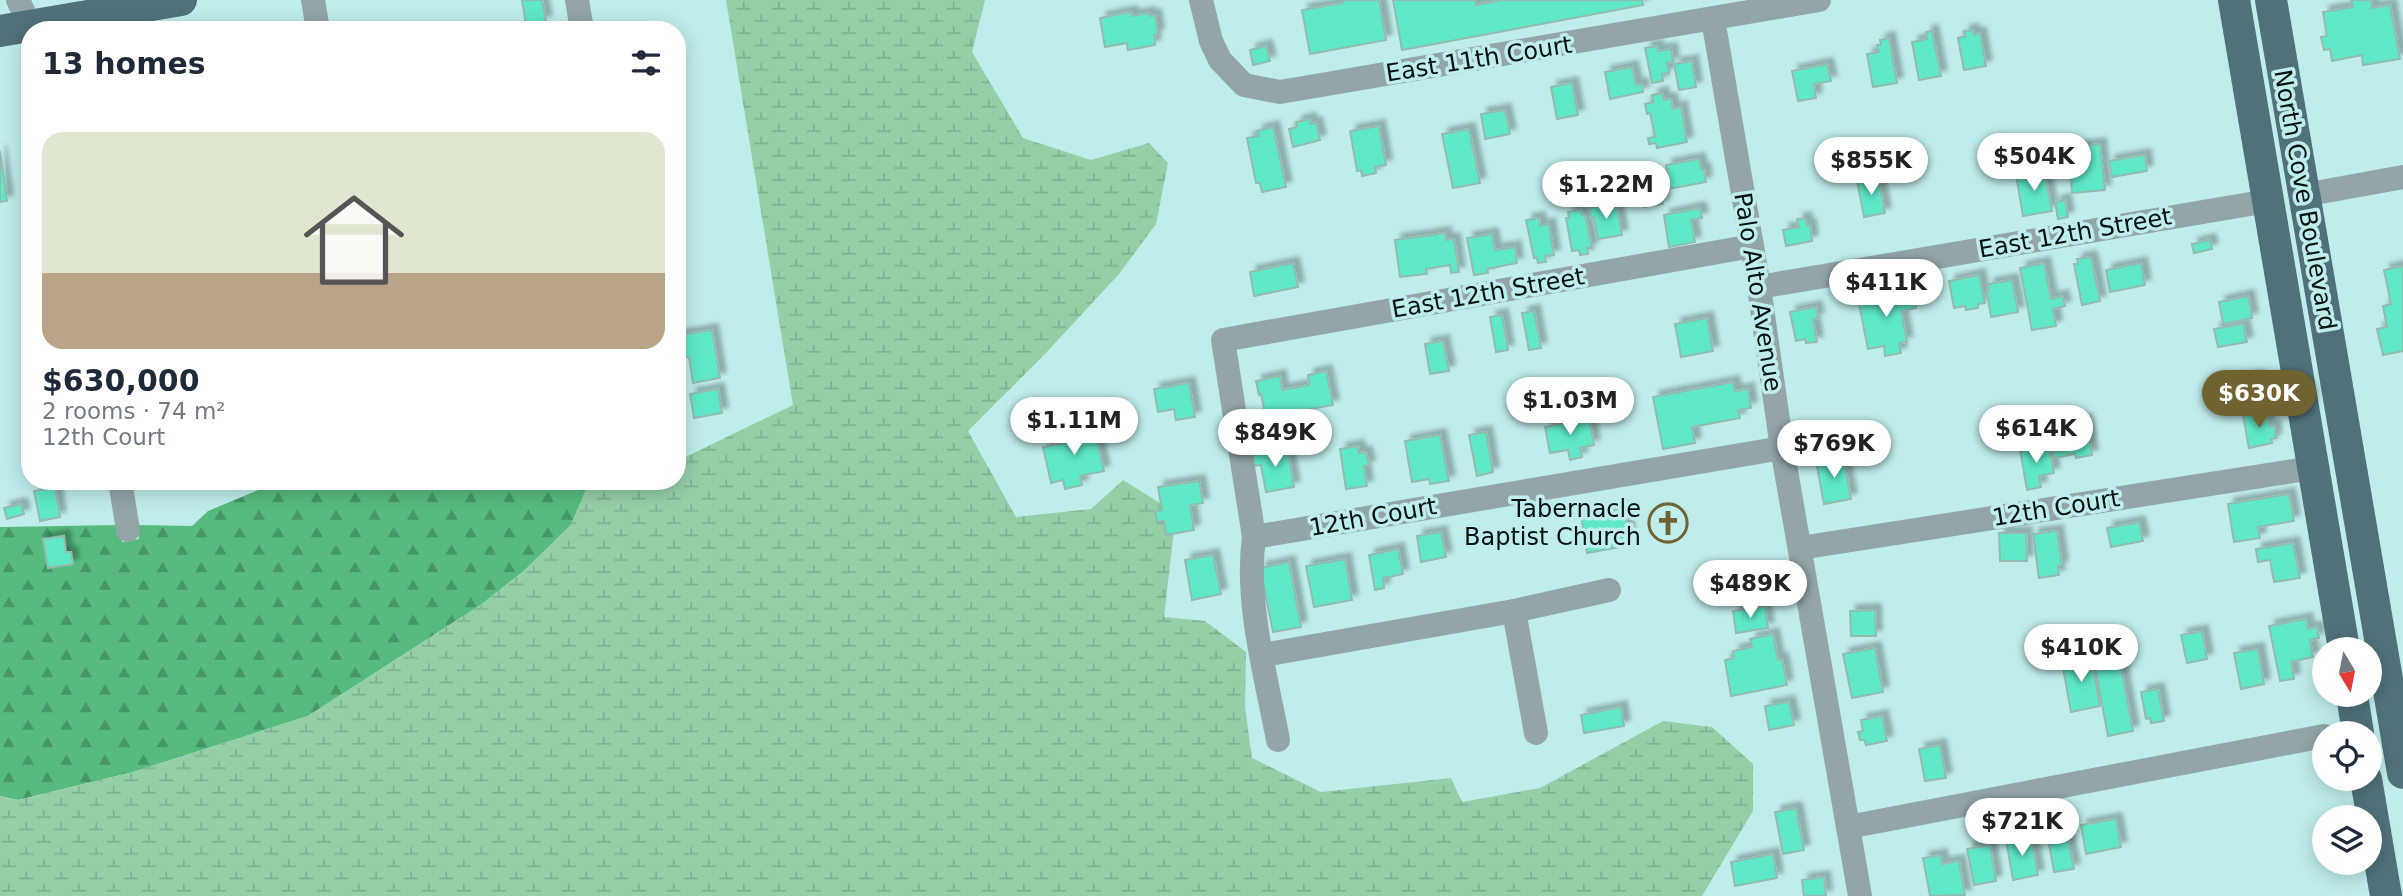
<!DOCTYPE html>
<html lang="en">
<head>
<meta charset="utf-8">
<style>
	body { margin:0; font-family:"DejaVu Sans",sans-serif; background:#f6f6f7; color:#1f2937; height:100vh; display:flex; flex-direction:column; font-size:26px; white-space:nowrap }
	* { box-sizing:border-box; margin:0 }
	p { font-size:23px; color:#747a83 }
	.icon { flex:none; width:38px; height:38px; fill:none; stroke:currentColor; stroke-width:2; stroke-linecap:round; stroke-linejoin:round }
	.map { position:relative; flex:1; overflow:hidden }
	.details { position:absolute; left:21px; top:21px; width:665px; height:469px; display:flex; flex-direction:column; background:#fff; border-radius:28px; box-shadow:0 4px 18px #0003 }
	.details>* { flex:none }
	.needle { width:46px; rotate:170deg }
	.buttons { position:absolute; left:2312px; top:637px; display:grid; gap:14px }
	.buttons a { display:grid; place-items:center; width:70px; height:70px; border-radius:50%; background:#fff; box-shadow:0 4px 18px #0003; font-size:35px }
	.price { position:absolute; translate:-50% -60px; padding:0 16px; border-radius:24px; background:#fff; color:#222; font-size:23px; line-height:46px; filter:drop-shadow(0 2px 4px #0008) }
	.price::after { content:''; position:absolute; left:50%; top:42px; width:21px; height:16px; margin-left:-10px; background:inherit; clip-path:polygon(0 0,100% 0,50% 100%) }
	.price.active { background:#716331; color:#fff }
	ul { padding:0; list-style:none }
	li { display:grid; align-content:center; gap:14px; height:371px; padding:0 21px }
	li span { display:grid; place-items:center; height:217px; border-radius:21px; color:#555 }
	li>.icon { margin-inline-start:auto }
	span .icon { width:126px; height:126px; fill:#fffc; stroke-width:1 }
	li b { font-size:30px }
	h2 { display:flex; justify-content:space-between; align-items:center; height:84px; padding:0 21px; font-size:30px }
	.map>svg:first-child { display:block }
	.forest { fill:url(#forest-firs) }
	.wetland { fill:url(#wetland-marsh) }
	.building { fill:#5ee9c9; stroke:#93bbaf; stroke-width:2; filter:url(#shadow) }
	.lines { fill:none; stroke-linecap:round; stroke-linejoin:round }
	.minor { stroke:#93a5a9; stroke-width:24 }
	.major { stroke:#51717a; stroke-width:32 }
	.labels { text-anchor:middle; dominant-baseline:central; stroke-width:7; stroke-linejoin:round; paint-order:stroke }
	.street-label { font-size:24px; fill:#031212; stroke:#bfedec }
	.poi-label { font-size:24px; fill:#031212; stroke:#bfedec; text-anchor:end }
</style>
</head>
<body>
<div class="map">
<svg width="2403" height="896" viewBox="0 0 2403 896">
	<defs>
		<pattern id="forest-firs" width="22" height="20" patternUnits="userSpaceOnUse" patternTransform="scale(1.75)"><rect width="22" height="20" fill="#57bb7f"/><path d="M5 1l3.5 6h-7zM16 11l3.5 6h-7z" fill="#469767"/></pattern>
		<pattern id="wetland-marsh" width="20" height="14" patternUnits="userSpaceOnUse" patternTransform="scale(1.75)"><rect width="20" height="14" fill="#95cfa8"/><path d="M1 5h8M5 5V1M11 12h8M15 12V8" fill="none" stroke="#7fb190"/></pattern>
		<filter id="shadow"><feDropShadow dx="6" dy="-6" stdDeviation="2" flood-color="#0004"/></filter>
	</defs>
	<rect width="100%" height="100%" fill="#bfedec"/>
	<!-- forest -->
	<path class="forest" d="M280 481H582L588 485 571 525 525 570 482 604 308 716 133 772 18 800 0 796V527L118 525 122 542 139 539 137 525 192 526 208 511Z"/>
	<!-- wetland -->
	<path class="wetland" d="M726 0H985L972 52 1023 138 1091 160 1149 143 1168 163 1156 224 1119 274 1044 355 968 431 1016 517 1091 509 1123 480 1176 513 1164 617 1205 621 1246 652 1245 707 1252 758 1321 792 1451 778 1462 802 1540 788 1663 721 1712 727 1753 764V811L1702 896H0V796L19 800 133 772 308 716 482 604 525 570 571 525 588 485 606 481H677V461L793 405Z"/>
	<!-- building -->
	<g class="building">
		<path d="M522 0H542L546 21 526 25Z"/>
		<path d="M1343 0H1379L1386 40 1310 54 1302 10 1343 3Z"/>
		<path d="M1393 0H1475L1476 5 1502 0H1642L1643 5 1402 50Z"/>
		<path d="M2351 0H2371L2372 8 2390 5 2400 59 2363 65 2362 55 2332 61 2330 49 2324 50 2321 37 2327 36 2323 12 2353 7Z"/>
		<path d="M1131 12 1132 16 1149 13 1150 16 1155 15 1158 34 1154 35 1155 45 1128 50 1127 43 1105 47 1100 18Z"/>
		<path d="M1973 30 1974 35 1980 33 1986 66 1964 70 1958 38 1965 36 1964 31Z"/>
		<path d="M1932 31 1941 76 1919 80 1912 42 1927 39 1926 32Z"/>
		<path d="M1889 38 1897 83 1873 87 1867 54 1879 52 1877 45H1881L1880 40Z"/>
		<path d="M1266 46 1270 61 1253 65 1250 50Z"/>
		<path d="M1657 46 1658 51 1671 49 1673 62 1667 63 1669 73 1662 74 1663 81 1652 83 1645 48Z"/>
		<path d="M1692 61 1696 87 1679 90 1674 64Z"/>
		<path d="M1827 64 1831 81 1814 84 1816 98 1798 101 1792 71Z"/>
		<path d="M1632 67 1636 85 1642 84 1643 92 1610 99 1605 72Z"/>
		<path d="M1572 83 1578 115 1557 119 1551 87Z"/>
		<path d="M1662 93 1664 100 1671 99 1673 109 1681 107 1687 142 1657 148 1656 143 1649 144 1648 138 1655 137 1650 113 1647 114 1645 104 1653 102 1652 95Z"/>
		<path d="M1505 110 1510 134 1485 139 1481 114Z"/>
		<path d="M1310 119 1311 124 1316 123 1320 140 1293 147 1289 129 1297 127 1296 122Z"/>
		<path d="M1379 126 1386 165 1375 167 1376 173 1362 176 1361 170 1357 171 1350 131Z"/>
		<path d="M1273 127 1286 187 1262 192 1260 183H1256L1247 138 1259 136 1257 131Z"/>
		<path d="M1469 129 1480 183 1453 188 1442 134Z"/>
		<path d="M2100 144 2105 190 2072 193 2067 148Z"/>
		<path d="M0 151 7 201 0 202Z"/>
		<path d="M2145 155 2147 171 2112 177 2109 161Z"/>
		<path d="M1699 159 1701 169H1704L1706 182 1663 190 1660 177 1668 175 1666 165Z"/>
		<path d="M2044 170 2052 211 2023 216 2016 175Z"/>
		<path d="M1863 175 1864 184 1879 181 1885 213 1864 217 1856 176Z"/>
		<path d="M1660 186 1663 204 1644 207 1641 190Z"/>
		<path d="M2065 200 2068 217 2058 219 2055 202Z"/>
		<path d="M1616 203 1622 235 1598 239 1594 217 1591 218 1589 208Z"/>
		<path d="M1700 208 1702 218 1691 220 1695 242 1669 247 1664 215Z"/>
		<path d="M1581 210 1582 215H1585L1592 248H1587L1588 254 1580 255 1579 250 1572 251 1566 218H1569L1568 212Z"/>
		<path d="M1539 218 1540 226 1549 224 1554 255 1545 256 1546 262 1538 263 1537 258H1534L1526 220Z"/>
		<path d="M1805 218 1807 225H1810L1812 241 1786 246 1783 230 1799 227 1797 219Z"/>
		<path d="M1445 233 1446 240 1454 239 1459 272 1451 273 1450 265 1426 269 1427 274 1400 277 1395 240Z"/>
		<path d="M1492 234 1495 250 1515 247 1517 263 1487 269 1488 273 1474 275 1467 238Z"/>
		<path d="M2210 240 2212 249 2194 253 2192 244Z"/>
		<path d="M2091 257 2100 301 2082 305 2074 264H2078L2077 259Z"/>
		<path d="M1293 263 1298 287 1254 296 1250 272Z"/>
		<path d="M2044 263 2051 299 2062 296 2065 306 2053 309 2056 326 2032 330 2020 268Z"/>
		<path d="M2141 263 2145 285 2110 292 2106 270Z"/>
		<path d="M2403 266V351L2383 355 2377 329 2387 327 2383 306 2391 304 2384 270Z"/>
		<path d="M1979 275 1985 303 1978 304V308L1966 310 1965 306 1954 308 1949 281Z"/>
		<path d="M2012 280 2018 312 1991 317 1987 292 1989 291 1988 284Z"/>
		<path d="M1896 287 1898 293 1913 291 1916 308 1901 311 1907 342 1899 343 1901 353 1885 356 1884 346 1868 349 1858 299 1870 296 1869 292Z"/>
		<path d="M2248 296 2252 318 2223 324 2219 302Z"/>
		<path d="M1816 307 1818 318 1813 319 1817 342 1806 343 1805 339 1796 341 1790 312Z"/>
		<path d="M1534 311 1541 348 1529 350 1522 313Z"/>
		<path d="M1502 315 1508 350 1496 352 1490 317Z"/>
		<path d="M1707 318 1713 351 1681 357 1675 324Z"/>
		<path d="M30 320V363L22 322Z"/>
		<path d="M2243 324 2247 342 2218 347 2214 329Z"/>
		<path d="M712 330 720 378 693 383 689 357 684 358 683 353 677 354V338H680V335Z"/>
		<path d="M1443 341 1449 371 1430 374 1425 344Z"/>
		<path d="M1326 371 1333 405 1288 413 1289 419 1267 423 1261 394 1259 395 1256 381 1280 376 1282 390 1309 385 1308 375Z"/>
		<path d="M2258 376 2263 400 2219 409 2214 384Z"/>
		<path d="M1733 382 1735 391 1748 389 1751 408 1738 410 1740 418 1692 427 1695 443 1663 449 1653 397Z"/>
		<path d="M1189 383 1195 417 1176 420 1174 409 1158 412 1154 389Z"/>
		<path d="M718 389 722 413 694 418 690 394Z"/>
		<path d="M2266 411 2269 427 2274 426 2276 438 2271 439 2272 443 2249 448 2243 415Z"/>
		<path d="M1589 418 1594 445 1580 448 1582 457 1570 460 1568 450 1550 453 1545 427Z"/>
		<path d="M2086 420 2092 455 2076 458 2075 454 2054 458 2048 427Z"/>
		<path d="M1093 423 1104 471 1080 476 1082 485 1065 489 1063 480 1051 483 1043 447 1069 442 1066 429Z"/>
		<path d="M1486 432 1493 472 1477 476 1469 435Z"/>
		<path d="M1440 435 1449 481 1430 484 1429 479 1412 482 1405 441Z"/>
		<path d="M2048 444 2054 473 2039 476 2041 487 2027 490 2020 449Z"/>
		<path d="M1358 446 1359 453 1366 452 1369 466H1364L1367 486 1346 489 1340 449Z"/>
		<path d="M1287 447 1294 487 1266 492 1261 465 1254 466 1251 454Z"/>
		<path d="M30 453V473H27L23 454Z"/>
		<path d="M1843 456 1851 499 1824 504 1816 461Z"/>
		<path d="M1199 481 1203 503 1190 505 1194 530 1166 535 1164 521 1157 522 1155 511 1162 510 1158 487Z"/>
		<path d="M55 488 60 517 40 521 34 491Z"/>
		<path d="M2289 494 2294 521 2258 527 2260 538 2234 542 2228 504Z"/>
		<path d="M21 504 24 514 7 519 4 508Z"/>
		<path d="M1624 508 1631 545 1587 553 1581 516Z"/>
		<path d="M2139 522 2143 541 2111 547 2107 528Z"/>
		<path d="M2057 531 2062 566H2058L2059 575 2039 578 2033 534Z"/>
		<path d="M1441 532 1446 557 1421 562 1417 536Z"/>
		<path d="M1999 533H2026L2027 561H2000Z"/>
		<path d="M64 536 66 552H71L73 564 48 568 43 539Z"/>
		<path d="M2293 543 2300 578 2274 582 2270 560 2258 562 2256 549Z"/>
		<path d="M1398 549 1403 574 1383 578 1384 588 1375 590 1369 555Z"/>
		<path d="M1213 555 1221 594 1192 600 1185 560Z"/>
		<path d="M1345 559 1352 600 1314 607 1306 566Z"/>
		<path d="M1289 562 1301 627 1273 632 1260 568Z"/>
		<path d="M1765 606 1768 628 1736 633 1733 611Z"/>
		<path d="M1875 610 1876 636H1851L1850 611Z"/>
		<path d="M2306 619 2308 629 2317 627 2319 638 2310 640 2313 657 2291 662 2294 679 2280 681 2269 626Z"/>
		<path d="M2202 631 2207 659 2187 663 2181 635Z"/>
		<path d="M1773 634 1778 660 1782 659 1787 685 1731 696 1725 660 1734 658 1733 651 1752 647 1750 639Z"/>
		<path d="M2116 641 2133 731 2108 736 2091 645Z"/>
		<path d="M1875 648 1883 692 1852 698 1843 654Z"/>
		<path d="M2258 649 2264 684 2241 689 2234 653Z"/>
		<path d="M2091 657 2100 706 2071 712 2062 662Z"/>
		<path d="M2158 689 2164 721 2151 723 2150 718 2146 719 2141 692Z"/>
		<path d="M1789 702 1794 725 1769 730 1765 706Z"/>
		<path d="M1621 707 1624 726 1584 733 1581 715Z"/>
		<path d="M1882 716 1887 741 1866 745 1864 740H1860L1858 732 1863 731 1861 720Z"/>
		<path d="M1940 745 1946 778 1925 781 1919 749Z"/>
		<path d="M1796 808 1804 850 1783 854 1775 812Z"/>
		<path d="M2116 819 2121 847 2086 854 2081 825Z"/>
		<path d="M2066 830 2074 869 2054 872 2047 833Z"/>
		<path d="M2031 836 2038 875 2013 880 2006 840Z"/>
		<path d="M1990 845 1996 881 1974 885 1967 849Z"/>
		<path d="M1773 854 1777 878 1735 886 1731 862Z"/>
		<path d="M1941 855 1942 864 1959 861 1965 895 1930 896 1923 858Z"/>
		<path d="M1824 877 1826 896H1804L1802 880Z"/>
	</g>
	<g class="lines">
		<!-- minor -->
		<g class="minor">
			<path d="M18 0 32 30"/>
			<path d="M313 0 318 30"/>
			<path d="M577 0 582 30"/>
			<path d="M1201 0 1211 41 1220 60 1244 85 1280 92 1819 0"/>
			<path d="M1713 19 1759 287 1782 448 1860 896"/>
			<path d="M2304 195 2403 177"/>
			<path d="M1759 287 2268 201"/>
			<path d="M120 481 128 530"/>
			<path d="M1254 537 1782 448"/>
			<path d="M1800 548 2313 468"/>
			<path d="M1514 611 1536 733"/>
			<path d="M1263 655 1514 611 1609 590"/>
			<path d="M1278 740C1266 676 1245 602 1254 537L1223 340 1752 246"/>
			<path d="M1848 827 2324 736"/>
		</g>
		<!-- major -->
		<g class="major">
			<path d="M2234 0 2344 649"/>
			<path d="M2271 0 2403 773"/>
			<path d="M0 31 181 0"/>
			<path d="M2352 695 2358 733"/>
			<path d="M2366 779 2386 896"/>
		</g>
	</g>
	<!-- icons -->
	<defs>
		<g id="church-ring" transform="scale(2.0125)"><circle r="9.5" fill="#bfedec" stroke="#716331" stroke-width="1.5"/><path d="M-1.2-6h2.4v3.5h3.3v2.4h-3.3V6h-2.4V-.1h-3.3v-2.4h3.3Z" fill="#716331"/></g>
	</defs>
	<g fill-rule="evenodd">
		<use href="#church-ring" x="1668" y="523"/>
	</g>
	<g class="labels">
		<!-- street labels -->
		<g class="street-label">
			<text transform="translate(1479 59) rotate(-9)">East 11th Court</text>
			<text transform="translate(2305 200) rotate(80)">North Cove Boulevard</text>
			<text transform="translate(2075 233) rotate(-10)">East 12th Street</text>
			<text transform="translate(1758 292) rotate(81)">Palo Alto Avenue</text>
			<text transform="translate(1488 293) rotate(-10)">East 12th Street</text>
			<text transform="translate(2056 508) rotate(-9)">12th Court</text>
			<text transform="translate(1373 517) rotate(-10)">12th Court</text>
		</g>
		<!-- poi labels -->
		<g class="poi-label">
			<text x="1641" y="509">Tabernacle<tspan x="1641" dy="28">Baptist Church</tspan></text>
		</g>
	</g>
</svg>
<div class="buttons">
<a><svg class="needle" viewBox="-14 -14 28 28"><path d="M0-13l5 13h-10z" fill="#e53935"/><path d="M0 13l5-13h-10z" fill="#747a83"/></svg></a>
<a><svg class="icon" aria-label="locate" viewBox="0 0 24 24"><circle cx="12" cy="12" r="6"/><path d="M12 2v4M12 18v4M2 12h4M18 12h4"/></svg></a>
<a><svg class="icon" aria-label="layers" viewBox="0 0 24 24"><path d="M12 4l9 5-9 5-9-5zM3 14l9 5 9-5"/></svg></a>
</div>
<b class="price" style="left:2034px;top:193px">$504K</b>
<b class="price" style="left:1871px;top:197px">$855K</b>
<b class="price" style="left:1606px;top:221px">$1.22M</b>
<b class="price" style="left:1886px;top:319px">$411K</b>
<b class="price active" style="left:2259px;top:430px">$630K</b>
<b class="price" style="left:1570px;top:437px">$1.03M</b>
<b class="price" style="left:1074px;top:457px">$1.11M</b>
<b class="price" style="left:2036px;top:465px">$614K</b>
<b class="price" style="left:1275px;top:469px">$849K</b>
<b class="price" style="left:1834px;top:480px">$769K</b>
<b class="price" style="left:1750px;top:620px">$489K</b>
<b class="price" style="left:2081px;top:684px">$410K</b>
<b class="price" style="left:2022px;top:858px">$721K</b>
<section class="details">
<h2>13 homes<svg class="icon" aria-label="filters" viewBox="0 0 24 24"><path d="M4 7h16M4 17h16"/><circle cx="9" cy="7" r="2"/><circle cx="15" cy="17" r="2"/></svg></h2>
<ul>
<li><span style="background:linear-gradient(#dfe7d0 65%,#b9a48a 0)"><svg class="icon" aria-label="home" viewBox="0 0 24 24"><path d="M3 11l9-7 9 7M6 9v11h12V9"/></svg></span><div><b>$630,000</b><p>2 rooms · 74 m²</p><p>12th Court</p></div></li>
</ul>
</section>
</div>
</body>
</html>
